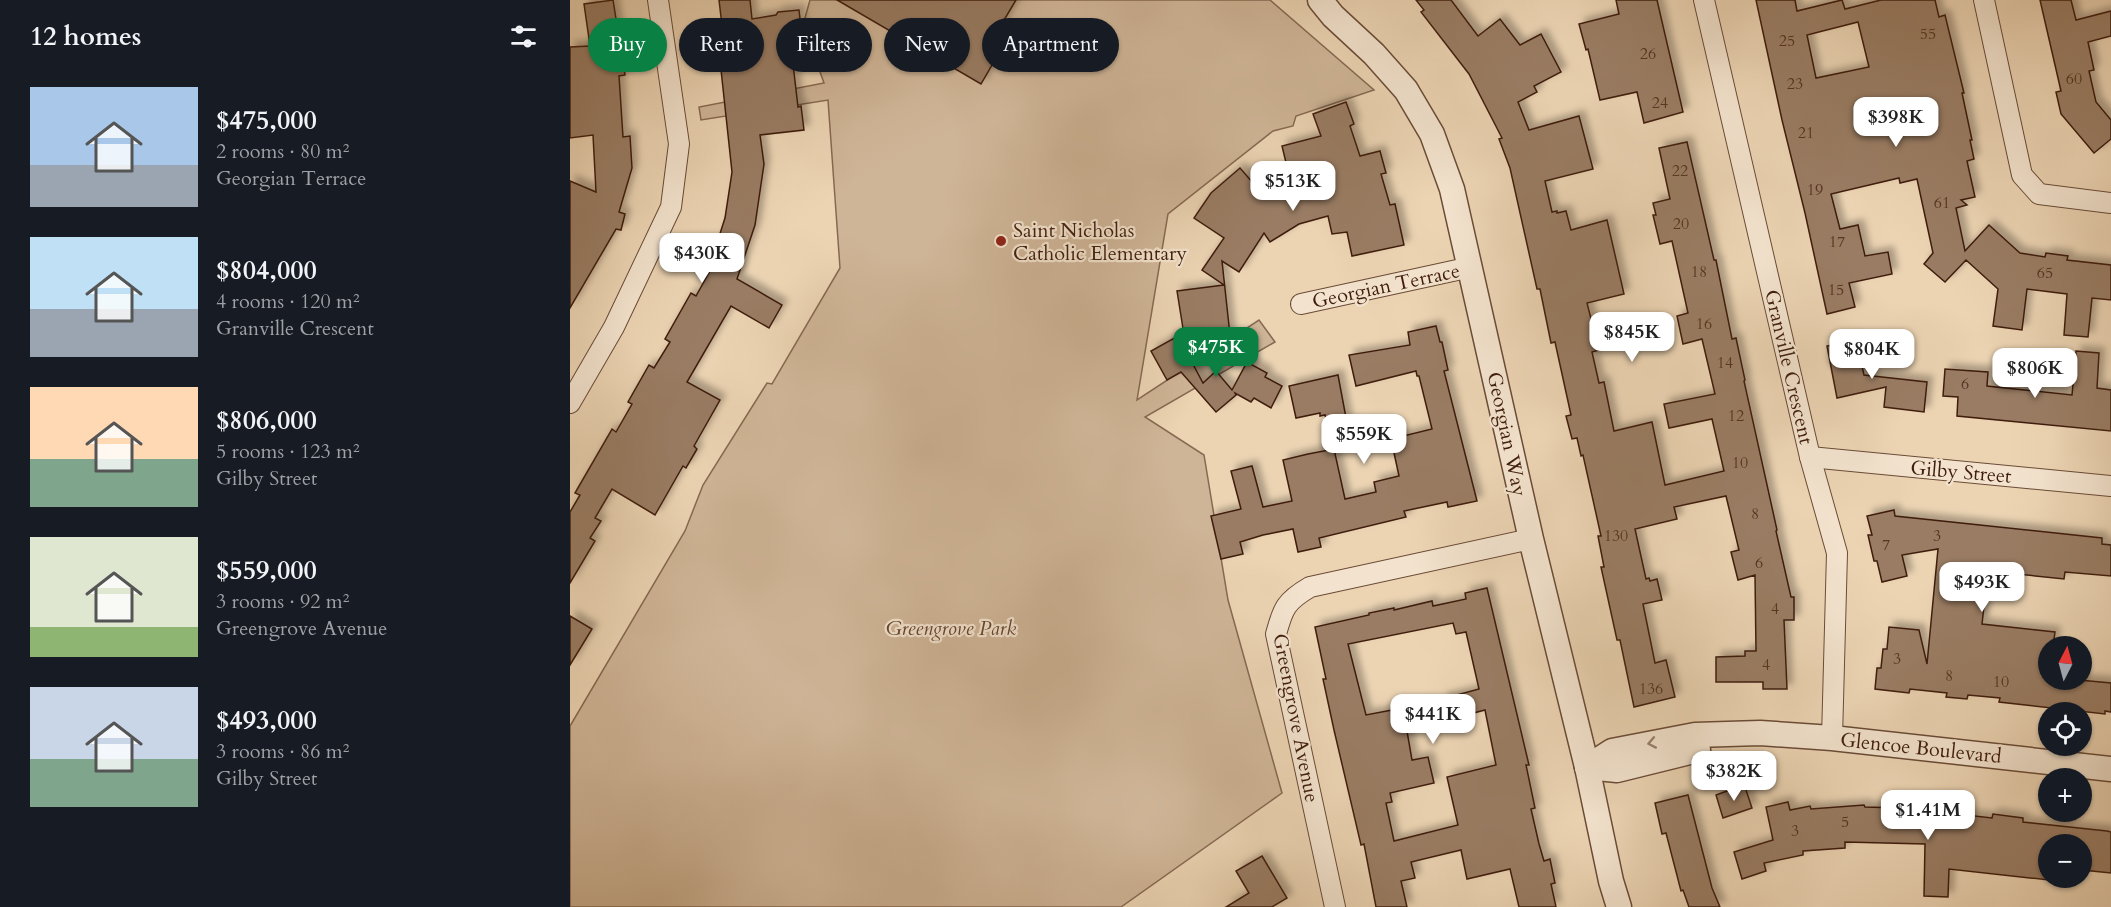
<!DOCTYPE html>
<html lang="en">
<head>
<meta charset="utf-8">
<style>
	body { margin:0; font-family:Cardo,serif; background:#20242c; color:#f1f3f6; height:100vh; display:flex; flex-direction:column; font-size:22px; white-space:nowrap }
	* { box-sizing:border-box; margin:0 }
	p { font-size:20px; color:#9ea1a6 }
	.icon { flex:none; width:33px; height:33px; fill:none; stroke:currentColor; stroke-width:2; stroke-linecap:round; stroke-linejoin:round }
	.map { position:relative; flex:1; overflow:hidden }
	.sheet { display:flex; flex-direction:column; background:#171b24; width:570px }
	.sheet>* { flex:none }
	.top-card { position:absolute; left:18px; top:18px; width:570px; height:54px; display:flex; gap:12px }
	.needle { width:39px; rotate:6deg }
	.buttons { position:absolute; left:1468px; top:636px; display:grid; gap:12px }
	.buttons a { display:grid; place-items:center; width:54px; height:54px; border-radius:50%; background:#171b24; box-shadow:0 2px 4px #0004; font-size:30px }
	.price { position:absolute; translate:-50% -51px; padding:0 14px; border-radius:12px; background:#fff; color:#222; font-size:20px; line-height:39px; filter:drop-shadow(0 2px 3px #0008) }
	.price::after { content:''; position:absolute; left:50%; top:36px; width:18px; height:14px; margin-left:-9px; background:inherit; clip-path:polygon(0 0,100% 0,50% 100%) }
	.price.current { background:#0b8043; color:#fff }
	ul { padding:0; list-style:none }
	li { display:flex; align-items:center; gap:18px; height:150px; padding:0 30px }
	li span { display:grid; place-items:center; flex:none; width:168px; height:120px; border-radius:0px; color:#555 }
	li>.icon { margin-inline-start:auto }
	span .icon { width:72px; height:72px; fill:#fffc; stroke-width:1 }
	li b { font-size:26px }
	h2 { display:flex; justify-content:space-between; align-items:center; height:72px; padding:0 30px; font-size:26px }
	.pill { padding:0 21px; border-radius:27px; background:#171b24; box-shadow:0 2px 4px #0004; font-size:21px; line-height:54px }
	.pill.current { background:#0b8043; color:#fff }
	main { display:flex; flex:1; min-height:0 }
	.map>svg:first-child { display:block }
	.green { fill:#cfb597; stroke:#876952; stroke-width:1.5 }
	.building { fill:#997c63; stroke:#3f1d0d; stroke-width:1.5; fill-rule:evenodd; filter:url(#shadow) }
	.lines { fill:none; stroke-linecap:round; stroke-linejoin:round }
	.minor-casing { stroke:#6a4b36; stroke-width:22 }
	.tertiary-casing { stroke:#6a4b36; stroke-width:27 }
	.minor { stroke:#f3e3ce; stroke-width:20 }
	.tertiary { stroke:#f3e3ce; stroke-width:24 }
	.oneway { stroke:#99806e }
	.poi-dot { fill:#8f2418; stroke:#f3e3ce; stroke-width:2 }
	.labels { text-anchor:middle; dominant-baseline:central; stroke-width:4.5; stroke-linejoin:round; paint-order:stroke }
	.number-label { font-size:16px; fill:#563522 }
	.poi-label { font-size:20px; fill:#3f1d0d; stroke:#f3e3ce; text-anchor:start }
	.street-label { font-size:20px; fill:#3f1d0d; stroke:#f3e3ce }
	.park-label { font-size:20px; font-style:italic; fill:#634330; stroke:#f3e3ce }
</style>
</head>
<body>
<main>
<section class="sheet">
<h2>12 homes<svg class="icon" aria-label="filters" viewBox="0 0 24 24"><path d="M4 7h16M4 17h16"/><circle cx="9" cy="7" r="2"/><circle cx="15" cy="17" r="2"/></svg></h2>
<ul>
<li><span style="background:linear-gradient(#a9c7e8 65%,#9aa5b1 0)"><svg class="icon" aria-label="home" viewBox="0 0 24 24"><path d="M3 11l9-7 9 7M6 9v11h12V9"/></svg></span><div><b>$475,000</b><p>2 rooms · 80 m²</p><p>Georgian Terrace</p></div></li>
<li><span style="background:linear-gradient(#bfe0f5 60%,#9aa5b1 0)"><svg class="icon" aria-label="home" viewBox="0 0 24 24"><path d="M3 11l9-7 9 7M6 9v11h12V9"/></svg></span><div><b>$804,000</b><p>4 rooms · 120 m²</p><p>Granville Crescent</p></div></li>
<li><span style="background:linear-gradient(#ffd9b3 60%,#7fa58c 0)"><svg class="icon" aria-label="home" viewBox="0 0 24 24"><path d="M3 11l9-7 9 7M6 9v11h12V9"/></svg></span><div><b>$806,000</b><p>5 rooms · 123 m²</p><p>Gilby Street</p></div></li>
<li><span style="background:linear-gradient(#dfe7d0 75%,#8fb573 0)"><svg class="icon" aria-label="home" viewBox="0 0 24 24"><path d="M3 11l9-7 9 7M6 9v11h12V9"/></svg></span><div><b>$559,000</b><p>3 rooms · 92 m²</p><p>Greengrove Avenue</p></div></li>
<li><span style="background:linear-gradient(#c9d6e8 60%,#7fa58c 0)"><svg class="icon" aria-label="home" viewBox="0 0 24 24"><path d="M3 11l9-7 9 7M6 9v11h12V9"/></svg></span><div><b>$493,000</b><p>3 rooms · 86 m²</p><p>Gilby Street</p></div></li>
</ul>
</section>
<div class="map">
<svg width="1541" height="907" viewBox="0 0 1541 907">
	<defs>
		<filter id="shadow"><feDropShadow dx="5.5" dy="-5.5" stdDeviation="3" flood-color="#0004"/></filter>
	</defs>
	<rect width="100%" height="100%" fill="#ecd4b3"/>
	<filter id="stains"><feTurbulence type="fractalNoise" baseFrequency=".00333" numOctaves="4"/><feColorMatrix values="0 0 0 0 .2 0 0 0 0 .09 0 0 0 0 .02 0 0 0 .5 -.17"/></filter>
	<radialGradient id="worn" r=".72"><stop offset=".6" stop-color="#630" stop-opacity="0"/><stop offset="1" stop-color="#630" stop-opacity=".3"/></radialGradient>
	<!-- green -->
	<path class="green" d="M240 0H700L804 90 726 116 723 126 703 131 598 214 567 400 689 320 705 342 575 417 634 455 658 600 712 793 551 907H0V726L115 531 133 485 197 383 202 384 270 268 258 100 131 120 129 107 254 83 233 25Z"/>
	<!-- building -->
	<g class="building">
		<path d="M43 0 55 75 49 76 53 137 60 136 62 168 49 212 55 214 51 230 46 229 0 308V181L26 192 23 135 0 138V47L20 46 14 4Z"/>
		<path d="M149 0H180L182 19 206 15 208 12 229 10 232 36 220 38 228 107 231 106 234 130 190 135 194 164 185 225 167 279 212 305 199 328 161 306 117 382 150 400 124 446 127 449 116 468 113 466 85 515 42 489 25 518 31 521 20 538 25 541 0 583V512L10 495 5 493 42 429 46 432 62 404 58 402 79 365 84 368 100 342 95 339 121 293 126 296 141 269 148 247 146 246 155 218 162 172 149 51H155Z"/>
		<path d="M267 0H446L415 52 426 58 411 84Z"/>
		<path d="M846 0H881L908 36 930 19 950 45 971 34 991 72 964 86 967 92 948 102 959 130 1009 116 1023 169 975 181 982 212 987 211V213L996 211 1001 230 1037 220 1054 294 1017 303 1029 350 1022 352 1029 383 1034 382 1044 431 1082 422 1095 485 1154 471 1142 419 1099 428 1094 404 1145 394 1132 339 1113 344 1107 316 1118 313 1102 241 1090 244 1083 215H1086L1083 203 1100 199 1089 148 1117 142 1144 260H1146L1162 339 1166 338 1175 380 1174 381 1207 530 1206 531 1221 597H1224V620H1214L1217 689H1193V682H1146V657L1175 656V651H1186L1185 575 1168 580 1161 552 1169 550 1156 496 1104 507 1107 519 1065 529 1076 579 1079 578 1080 581 1087 579 1092 600 1073 604 1085 663 1096 660 1105 697 1064 707 1050 640H1047L1031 567H1034L1028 536H1031L1013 455 1011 456 1007 438 1002 439 996 416 1001 415 985 342 981 343 970 289H967L940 168 929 139 932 138 899 74 851 12 854 10Z"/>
		<path d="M1046 0H1087L1113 112 1074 123 1067 92 1030 100 1018 49 1016 50 1009 24 1049 14Z"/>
		<path d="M1186 0H1225L1227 11 1272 0 1275 9 1311 0H1365L1369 17 1375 15 1394 93H1392L1402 140H1400L1404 159 1397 161 1405 197 1391 200 1397 205 1386 208 1395 251 1419 225 1450 253 1475 257 1476 253 1498 256 1497 260 1541 265V300L1522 298 1518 337 1494 335 1497 294 1457 289 1452 330 1423 326 1428 289 1396 260 1375 282 1354 264 1363 253 1347 179 1330 183 1329 178 1261 194 1270 229 1288 225 1295 256 1318 252 1322 274 1279 283 1285 307 1257 314 1235 213 1212 120ZM1288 22 1299 67 1246 78 1237 35Z"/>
		<path d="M1470 0H1501L1506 20 1541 11V36L1518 42 1524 70 1519 71 1526 102 1541 120V139L1524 153 1491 114 1486 92 1491 91Z"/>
		<path d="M776 102 784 124 780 126 790 156 810 151 816 173 811 174 820 205 825 204 834 245 782 256 777 232 762 234 758 216 729 224 700 242 694 233 669 272 652 261 660 335 615 341 607 291 654 285 632 270 654 238 624 218 641 193 670 168 691 192 719 175 712 146 751 136 743 114Z"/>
		<path d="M866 326 870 342H872L878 370 874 371 907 501 878 507 877 502 834 511 836 517 749 538 751 547 728 552 723 529 693 535 670 542 673 554 651 559 641 516 671 509 661 471 682 466 693 507 722 501 713 460 738 454 764 449 775 499 806 492 804 482 829 476 821 439 862 429 849 376H847L846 371 786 386 779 355 840 345 838 332Z"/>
		<path d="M608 336 633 383 646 371 662 390 677 362 697 373 695 377 712 386 701 408 684 398 681 402 665 393 666 395 646 412 611 372 597 380 581 351Z"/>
		<path d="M1286 339 1294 375 1357 382 1354 412 1314 407 1316 387 1267 398 1257 346Z"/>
		<path d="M1506 351 1529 353 1527 388 1541 390V431L1387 416 1388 397 1373 396 1375 369 1418 372 1417 386 1502 395Z"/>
		<path d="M768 375 777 423 758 427 755 415 750 416V413L726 418 719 386Z"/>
		<path d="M1324 510 1325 516 1532 538V544L1541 545V576L1495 572 1494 579 1418 571 1412 624 1485 632 1483 646H1479V680H1509L1541 683V712L1535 711V714L1429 702 1430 698 1398 695 1397 699 1376 697 1377 693 1340 689 1339 693 1305 689 1307 668H1311L1313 649H1317L1319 627 1349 630 1357 664 1368 549 1332 555 1337 576 1312 582 1307 561H1304L1298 535H1302L1297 516Z"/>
		<path d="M917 588 959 765H956L965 808 961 809 969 844 974 861 980 859 985 883 981 884 986 907H949L940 869 897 879 891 850 841 862 845 878 831 881 837 907H806L794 844 791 845 764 730 753 679H756L745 627 799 615V613L824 608V610L862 601 863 606 896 599 895 593ZM883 623 886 634 896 632 909 689 872 699 877 720 915 710 926 765 877 777 888 825 824 841 816 803 822 802 820 793 864 783 858 757 842 760 833 708 796 715 778 644Z"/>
		<path d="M0 616 22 629 0 665Z"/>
		<path d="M1171 786 1172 789 1175 787 1182 808 1153 818 1146 795Z"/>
		<path d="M1118 795 1142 888 1150 907H1119L1113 890 1111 891 1096 833 1092 834 1085 803Z"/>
		<path d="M1218 802 1220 810 1240 806 1241 809 1294 805 1295 807 1330 808V813H1361V811L1422 818 1423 814 1453 818V822L1537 831 1541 832V873L1512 870V844H1479V880L1379 869 1378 897 1354 896 1355 844 1275 842V848L1233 851V855L1194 863 1196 871 1172 879 1164 852 1203 840 1196 807Z"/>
		<path d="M692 856 717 898 702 907H656L679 893 666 871Z"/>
	</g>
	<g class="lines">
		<!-- minor casing -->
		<g class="minor-casing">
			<g id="minor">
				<path d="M1134 0 1240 457 1267 553 1262 738"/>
				<path d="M1414 0 1452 175 1469 194 1541 203"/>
				<path d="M731 304 901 267"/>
				<path d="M0 403 44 327 101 207 109 144 88 0"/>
				<path d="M1240 457 1541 486"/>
				<path d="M765 907 706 634C713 608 716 601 740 587L961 539"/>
			</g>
		</g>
		<!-- tertiary casing -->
		<g class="tertiary-casing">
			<g id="tertiary">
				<path d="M750 0 763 16 804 54 836 90 862 134 882 189 961 539 1017 767 1041 881 1049 907"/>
				<path d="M1017 767 1042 751 1125 735 1190 733 1262 738 1541 769"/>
				<path d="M1017 767 1047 770 1128 750"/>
			</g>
		</g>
		<!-- minor -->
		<use href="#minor" class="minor"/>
		<!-- tertiary -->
		<use href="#tertiary" class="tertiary"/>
	</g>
	<!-- one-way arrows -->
	<defs><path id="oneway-chevron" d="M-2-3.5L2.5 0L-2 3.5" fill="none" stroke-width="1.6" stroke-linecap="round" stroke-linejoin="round" transform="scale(1.5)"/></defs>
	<use class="oneway" href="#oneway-chevron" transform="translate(1082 743) rotate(169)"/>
	<!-- markers -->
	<circle class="poi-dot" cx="431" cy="241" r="6"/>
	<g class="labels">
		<!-- number labels -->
		<g class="number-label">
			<text x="1358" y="34">55</text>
			<text x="1217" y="41">25</text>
			<text x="1078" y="54">26</text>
			<text x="1504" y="79">60</text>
			<text x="1225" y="84">23</text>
			<text x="1090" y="103">24</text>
			<text x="1236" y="133">21</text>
			<text x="1110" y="171">22</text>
			<text x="1245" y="190">19</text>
			<text x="1372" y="203">61</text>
			<text x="1111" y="224">20</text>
			<text x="1267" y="242">17</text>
			<text x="1129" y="272">18</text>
			<text x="1475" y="273">65</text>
			<text x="1266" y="290">15</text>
			<text x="1134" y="324">16</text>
			<text x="1155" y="363">14</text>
			<text x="1395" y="384">6</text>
			<text x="1166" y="416">12</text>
			<text x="1170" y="463">10</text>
			<text x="1185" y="514">8</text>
			<text x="1046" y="536">130</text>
			<text x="1367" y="536">3</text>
			<text x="1316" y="545">7</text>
			<text x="1189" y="563">6</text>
			<text x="1205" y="609">4</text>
			<text x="1327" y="659">3</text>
			<text x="1196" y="665">4</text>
			<text x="1379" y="676">8</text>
			<text x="1431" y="682">10</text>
			<text x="1081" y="689">136</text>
			<text x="1275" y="822">5</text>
			<text x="1225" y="831">3</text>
		</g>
		<!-- poi labels -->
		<g class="poi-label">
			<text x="443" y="230">Saint Nicholas<tspan x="443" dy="23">Catholic Elementary</tspan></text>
		</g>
		<!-- street labels -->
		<g class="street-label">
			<text transform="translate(816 286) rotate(-12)">Georgian Terrace</text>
			<text transform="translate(1219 367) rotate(77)">Granville Crescent</text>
			<text transform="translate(937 434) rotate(78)">Georgian Way</text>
			<text transform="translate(1391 472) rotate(5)">Gilby Street</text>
			<text transform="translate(726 718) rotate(79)">Greengrove Avenue</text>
			<text transform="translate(1351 748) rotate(6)">Glencoe Boulevard</text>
		</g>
		<!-- park labels -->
		<g class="park-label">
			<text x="381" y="628">Greengrove Park</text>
		</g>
	</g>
	<rect width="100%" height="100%" filter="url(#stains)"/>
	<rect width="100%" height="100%" fill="url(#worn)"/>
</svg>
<div class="buttons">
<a><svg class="needle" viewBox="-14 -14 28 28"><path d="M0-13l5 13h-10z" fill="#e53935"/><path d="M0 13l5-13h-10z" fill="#9ea1a6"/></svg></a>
<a><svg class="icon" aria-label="locate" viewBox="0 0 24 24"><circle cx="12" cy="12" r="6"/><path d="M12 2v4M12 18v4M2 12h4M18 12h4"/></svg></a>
<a>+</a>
<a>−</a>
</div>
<b class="price" style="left:1326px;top:148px">$398K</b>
<b class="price" style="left:723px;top:212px">$513K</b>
<b class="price" style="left:132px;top:284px">$430K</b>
<b class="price" style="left:1062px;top:363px">$845K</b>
<b class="price current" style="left:646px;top:378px">$475K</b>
<b class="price" style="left:1302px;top:380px">$804K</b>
<b class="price" style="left:1465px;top:399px">$806K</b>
<b class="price" style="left:794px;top:465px">$559K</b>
<b class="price" style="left:1412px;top:613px">$493K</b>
<b class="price" style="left:863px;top:745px">$441K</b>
<b class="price" style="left:1164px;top:802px">$382K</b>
<b class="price" style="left:1358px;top:841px">$1.41M</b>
<div class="top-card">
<a class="pill current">Buy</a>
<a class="pill">Rent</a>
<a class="pill">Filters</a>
<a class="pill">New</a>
<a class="pill">Apartment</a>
</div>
</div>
</main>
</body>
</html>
